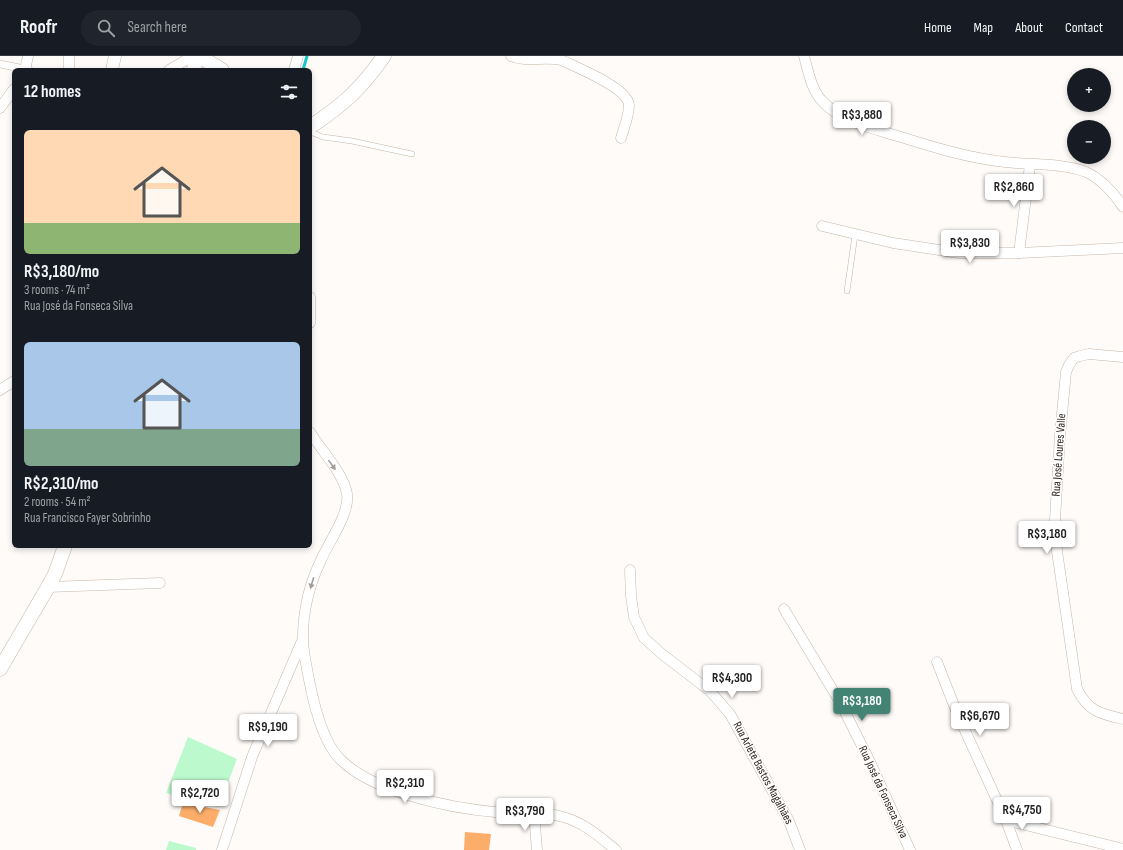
<!DOCTYPE html>
<html lang="en">
<head>
<meta charset="utf-8">
<style>
	body { margin:0; font-family:"Sofia Sans Condensed",sans-serif; background:#20242c; color:#f1f3f6; height:100vh; display:flex; flex-direction:column; font-size:15px; white-space:nowrap }
	* { box-sizing:border-box; margin:0 }
	p { font-size:13px; color:#9ea1a6 }
	.icon { flex:none; width:22px; height:22px; fill:none; stroke:currentColor; stroke-width:2; stroke-linecap:round; stroke-linejoin:round }
	.map { position:relative; flex:1; overflow:hidden }
	.side { position:absolute; left:12px; top:12px; width:300px; height:480px; display:flex; flex-direction:column; background:#171b24; border-radius:6px; box-shadow:0 2px 6px #0003 }
	.side>* { flex:none }
	.controls { position:absolute; left:1067px; top:12px; display:grid; gap:8px }
	.controls a { display:grid; place-items:center; width:44px; height:44px; border-radius:50%; background:#171b24; box-shadow:0 2px 6px #0003; font-size:20px }
	.price { position:absolute; translate:-50% -34px; padding:0 9px; border-radius:4px; background:#fff; color:#222; font-size:13px; line-height:26px; filter:drop-shadow(0 1px 2px #0008) }
	.price::after { content:''; position:absolute; left:50%; top:24px; width:12px; height:9px; margin-left:-6px; background:inherit; clip-path:polygon(0 0,100% 0,50% 100%) }
	.price.selected { background:#428373; color:#fff }
	ul { padding:0; list-style:none }
	li { display:grid; align-content:center; gap:8px; height:212px; padding:0 12px }
	li span { display:grid; place-items:center; height:124px; border-radius:6px; color:#555 }
	li>.icon { margin-inline-start:auto }
	span .icon { width:72px; height:72px; fill:#fffc; stroke-width:1 }
	li b { font-size:17px }
	h2 { display:flex; justify-content:space-between; align-items:center; height:48px; padding:0 12px; font-size:17px }
	header { display:flex; align-items:center; gap:24px; box-sizing:border-box; height:56px; padding:0 20px; background:#171b24; border-bottom:1px solid #363941 }
	header strong { font-size:19px }
	nav { display:flex; gap:22px; margin-inline-start:auto; font-size:14px }
	.search { width:280px; height:36px; background:#20242c; display:flex; align-items:center; gap:10px; box-sizing:border-box; padding:0 14px; border-radius:22px; color:#9ea1a6; font-size:15px }
	.map>svg:first-child { display:block }
	.green { fill:#bcface }
	.lines { fill:none; stroke-linecap:round; stroke-linejoin:round }
	.stream { stroke:#18c7ce; stroke-width:3 }
	.building { fill:#fcad69 }
	.service-casing { stroke:#c7b6a8; stroke-width:6 }
	.pedestrian-casing { stroke:#c7b6a8; stroke-width:8 }
	.minor-casing { stroke:#c7b6a8; stroke-width:11 }
	.tertiary-casing { stroke:#c7b6a8; stroke-width:13 }
	.secondary-casing { stroke:#c7b6a8; stroke-width:15 }
	.service { stroke:#fff; stroke-width:5 }
	.pedestrian { stroke:#fff; stroke-width:7 }
	.minor { stroke:#fff; stroke-width:10 }
	.tertiary { stroke:#fff; stroke-width:12 }
	.secondary { stroke:#fff; stroke-width:14 }
	.oneway { fill:#a19e9c }
	.labels { text-anchor:middle; dominant-baseline:central; stroke-width:3; stroke-linejoin:round; paint-order:stroke }
	.street-label { font-size:12px; fill:#2e2722; stroke:#fff }
</style>
</head>
<body>
<header>
<strong>Roofr</strong>
<div class="search"><svg class="icon" aria-label="search" viewBox="0 0 24 24"><circle cx="10" cy="10" r="6"/><path d="M15 15l6 6"/></svg>Search here</div>
<nav><a>Home</a><a>Map</a><a>About</a><a>Contact</a></nav>
</header>
<div class="map">
<svg width="1123" height="794" viewBox="0 0 1123 794">
	<rect width="100%" height="100%" fill="#fefbf8"/>
	<!-- green -->
	<g class="green">
		<path d="M188 681 237 703 219 751 196 746 166 737Z"/>
		<path d="M169 785 196 792V794H166Z"/>
	</g>
	<g class="lines">
		<!-- stream -->
		<path class="stream" d="M303 14 307 0"/>
	</g>
	<!-- building -->
	<g class="building">
		<path d="M183 747 220 754 213 771 179 760Z"/>
		<path d="M465 776 491 778 489 794H464Z"/>
	</g>
	<g class="lines">
		<!-- service casing -->
		<g class="service-casing">
			<g id="service">
				<path d="M310 76 323 81 352 85 412 98"/>
				<path d="M847 235 855 179"/>
			</g>
		</g>
		<!-- pedestrian casing -->
		<g class="pedestrian-casing">
			<path id="pedestrian" d="M0 8 29 14"/>
		</g>
		<!-- minor casing -->
		<g class="minor-casing">
			<g id="minor">
				<path d="M511 0C526 7 544 0 561 4 576 11 628 32 629 49 629 60 624 72 621 82"/>
				<path d="M804 0C808 14 811 33 822 45 841 66 875 73 901 81 936 92 969 102 1005 106 1030 109 1063 107 1086 116 1100 122 1115 138 1123 151"/>
				<path d="M25 14 28 0"/>
				<path d="M69 14V0"/>
				<path d="M169 14 193 0"/>
				<path d="M294 14 298 0"/>
				<path d="M0 52 14 33"/>
				<path d="M822 170 893 187 959 197H1019L1123 192"/>
				<path d="M1019 197 1030 109"/>
				<path d="M310 241V267"/>
				<path d="M1123 301 1089 298 1080 300 1074 302 1069 309 1066 316 1060 379 1055 464 1057 495 1077 633C1088 655 1100 658 1123 663"/>
				<path d="M0 334 14 325"/>
				<path d="M310 376C321 394 344 418 347 438 350 457 329 486 321 504 307 533 299 570 305 602 310 631 319 682 340 703 372 736 450 752 495 756 518 757 542 755 563 761 583 766 600 781 616 794"/>
				<path d="M630 514 631 540 634 561 644 582 662 598 710 635 730 658 789 765 800 794"/>
				<path d="M48 531 160 527"/>
				<path d="M784 553 840 646 870 706 910 794"/>
				<path d="M937 606 957 657 1006 764 1017 794"/>
				<path d="M534 757 537 794"/>
				<path d="M1006 764 1123 793"/>
				<path d="M222 794 252 701 302 585"/>
			</g>
		</g>
		<!-- tertiary casing -->
		<g class="tertiary-casing">
			<path id="tertiary" d="M112 14 115 0"/>
		</g>
		<!-- secondary casing -->
		<g class="secondary-casing">
			<g id="secondary">
				<path d="M199 0 222 14"/>
				<path d="M194 14 196 0"/>
				<path d="M310 71C343 49 361 33 384 0"/>
				<path d="M0 613 48 531 55 518 65 490"/>
			</g>
		</g>
		<!-- service -->
		<use href="#service" class="service"/>
		<!-- pedestrian -->
		<use href="#pedestrian" class="pedestrian"/>
		<!-- minor -->
		<use href="#minor" class="minor"/>
		<!-- tertiary -->
		<use href="#tertiary" class="tertiary"/>
		<!-- secondary -->
		<use href="#secondary" class="secondary"/>
	</g>
	<!-- one-way arrows -->
	<defs><path id="oneway-solid" d="M-6-.8H1V-3.2L6.5 0L1 3.2V.8H-6Z"/></defs>
	<g class="oneway">
		<use href="#oneway-solid" transform="translate(332 409) rotate(54)"/>
		<use href="#oneway-solid" transform="translate(312 527) rotate(107)"/>
	</g>
	<g class="labels">
		<!-- street labels -->
		<g class="street-label">
			<text transform="translate(1059 399) rotate(-86)">Rua José Loures Valle</text>
			<text transform="translate(763 717) rotate(62)">Rua Arlete Bastos Magalhães</text>
			<text transform="translate(883 736) rotate(65)">Rua José da Fonseca Silva</text>
		</g>
	</g>
</svg>
<div class="controls">
<a>+</a>
<a>−</a>
</div>
<b class="price" style="left:862px;top:80px">R$3,880</b>
<b class="price" style="left:1014px;top:152px">R$2,860</b>
<b class="price" style="left:970px;top:208px">R$3,830</b>
<b class="price" style="left:1047px;top:499px">R$3,180</b>
<b class="price" style="left:732px;top:643px">R$4,300</b>
<b class="price selected" style="left:862px;top:666px">R$3,180</b>
<b class="price" style="left:980px;top:681px">R$6,670</b>
<b class="price" style="left:268px;top:692px">R$9,190</b>
<b class="price" style="left:405px;top:748px">R$2,310</b>
<b class="price" style="left:200px;top:758px">R$2,720</b>
<b class="price" style="left:1022px;top:775px">R$4,750</b>
<b class="price" style="left:525px;top:776px">R$3,790</b>
<section class="side">
<h2>12 homes<svg class="icon" aria-label="filters" viewBox="0 0 24 24"><path d="M4 7h16M4 17h16"/><circle cx="9" cy="7" r="2"/><circle cx="15" cy="17" r="2"/></svg></h2>
<ul>
<li><span style="background:linear-gradient(#ffd9b3 75%,#8fb573 0)"><svg class="icon" aria-label="home" viewBox="0 0 24 24"><path d="M3 11l9-7 9 7M6 9v11h12V9"/></svg></span><div><b>R$3,180/mo</b><p>3 rooms · 74 m²</p><p>Rua José da Fonseca Silva</p></div></li>
<li><span style="background:linear-gradient(#a9c7e8 70%,#7fa58c 0)"><svg class="icon" aria-label="home" viewBox="0 0 24 24"><path d="M3 11l9-7 9 7M6 9v11h12V9"/></svg></span><div><b>R$2,310/mo</b><p>2 rooms · 54 m²</p><p>Rua Francisco Fayer Sobrinho</p></div></li>
</ul>
</section>
</div>
</body>
</html>
